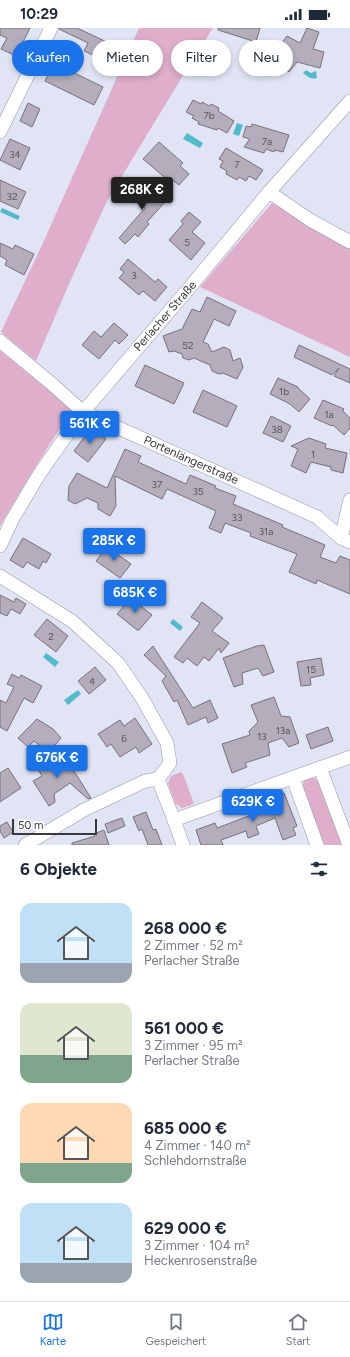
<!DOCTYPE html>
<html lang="de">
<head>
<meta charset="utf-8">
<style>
	body { margin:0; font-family:Figtree,sans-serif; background:#f6f6f7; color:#1f2937; height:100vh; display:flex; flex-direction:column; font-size:15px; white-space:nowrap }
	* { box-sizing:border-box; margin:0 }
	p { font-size:13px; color:#747a83 }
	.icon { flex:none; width:22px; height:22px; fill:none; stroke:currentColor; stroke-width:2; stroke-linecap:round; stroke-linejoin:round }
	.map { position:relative; height:817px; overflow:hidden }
	.panel { display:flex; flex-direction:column; background:#fff; flex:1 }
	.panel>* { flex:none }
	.top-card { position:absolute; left:12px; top:12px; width:326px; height:36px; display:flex; gap:8px }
	.scale { position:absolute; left:12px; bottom:10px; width:85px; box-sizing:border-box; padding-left:4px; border:2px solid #38393f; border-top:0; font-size:11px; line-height:14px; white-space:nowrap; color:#38393f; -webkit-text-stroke:3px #fff; paint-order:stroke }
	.price { position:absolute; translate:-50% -34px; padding:0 9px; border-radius:4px; background:#1a73e8; color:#fff; font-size:13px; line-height:26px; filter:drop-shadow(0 1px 2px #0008) }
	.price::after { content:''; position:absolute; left:50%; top:24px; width:12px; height:9px; margin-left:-6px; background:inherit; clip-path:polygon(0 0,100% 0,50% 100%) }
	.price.current { background:#222; color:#fff }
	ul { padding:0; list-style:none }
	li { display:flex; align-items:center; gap:12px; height:100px; padding:0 20px }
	li span { display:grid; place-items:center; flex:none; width:112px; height:80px; border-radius:12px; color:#555 }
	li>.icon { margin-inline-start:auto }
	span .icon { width:48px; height:48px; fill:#fffc; stroke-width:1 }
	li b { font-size:17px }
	h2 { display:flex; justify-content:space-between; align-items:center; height:48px; padding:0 20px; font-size:17px }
	.pill { padding:0 14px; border-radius:18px; background:#fff; box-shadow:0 2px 6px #0003; font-size:14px; line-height:36px }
	.pill.current { background:#1a73e8; color:#fff }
	.status { display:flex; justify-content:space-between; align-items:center; height:28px; padding:0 20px; background:#fff; direction:ltr }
	.status svg { height:11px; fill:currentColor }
	.tab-bar { display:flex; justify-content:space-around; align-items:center; height:56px; border-top:1px solid #e0e1e3; background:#fff; font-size:11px; color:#747a83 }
	.tab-bar a { display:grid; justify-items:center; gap:2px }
	.tab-bar .current { color:#1a73e8 }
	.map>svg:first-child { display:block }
	.green { fill:#dfaecb }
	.water { fill:#51bacb }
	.building { fill:#b4adbb; stroke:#77707d }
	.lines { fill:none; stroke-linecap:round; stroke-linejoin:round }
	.street-casing { stroke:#9497a5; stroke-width:14 }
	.street { stroke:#fff; stroke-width:13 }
	.labels { text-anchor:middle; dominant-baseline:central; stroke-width:3; stroke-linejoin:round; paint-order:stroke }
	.number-label { font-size:10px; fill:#57565e }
	.street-label { font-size:12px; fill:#38393f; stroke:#fff }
</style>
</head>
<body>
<div class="status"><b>10:29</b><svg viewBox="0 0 49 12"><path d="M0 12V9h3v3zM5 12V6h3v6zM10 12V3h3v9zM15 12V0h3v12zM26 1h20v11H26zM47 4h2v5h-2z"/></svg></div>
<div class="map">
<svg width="350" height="817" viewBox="0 0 350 817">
	<rect width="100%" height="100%" fill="#e1e4f4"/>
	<!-- green -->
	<g class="green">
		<path d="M139 0H213L188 39 107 173 69 256 36 333 1 304 42 217Z"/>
		<path d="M272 175 350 221V329L200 259Z"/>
		<path d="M0 322 72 382 34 441 0 498Z"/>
		<path d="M181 744 184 748 194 776 182 780 175 775 168 755 171 748Z"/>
		<path d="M312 749 316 751 320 755 343 817H323L302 759 304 753Z"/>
	</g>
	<!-- water -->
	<g class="water">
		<path d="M306 42 311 45 316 43 317 50C311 52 307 48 303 45Z"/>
		<path d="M237 95 243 97 239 108 233 106Z"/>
		<path d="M187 105 203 115 200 120 183 111Z"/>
		<path d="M2 180 20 188 18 192 0 184Z"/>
		<path d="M173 591 183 599 180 603 170 595Z"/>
		<path d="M46 625 59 634 55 639 43 629Z"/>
		<path d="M78 662 81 666 68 677 64 672Z"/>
	</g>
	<!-- building -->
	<g class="building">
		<path d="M0 0H30L16 28 1 21 7 10 0 7Z"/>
		<path d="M59 0H77L124 22 117 38 84 23 88 15 59 1Z"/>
		<path d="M218 0H260L256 14 218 2Z"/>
		<path d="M307 0 319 4 313 21 324 24 320 40 297 34 289 44 271 30 287 8 300 15Z"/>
		<path d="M54 35 103 59 94 77 45 53Z"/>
		<path d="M193 72 201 76 202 74 209 78 211 76 219 80 218 83 234 93 227 105 218 100 217 102 198 96 199 94 192 90 194 88 186 84Z"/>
		<path d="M28 75 40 81 32 99 20 93Z"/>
		<path d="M252 96 289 107 283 124 275 122 274 124 266 121 264 125 244 119 250 111 243 109 246 98 251 99Z"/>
		<path d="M10 111 30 120 20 142 0 132Z"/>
		<path d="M159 114 183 135 180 138 189 146 179 157 170 150 168 152 143 131Z"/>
		<path d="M226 120 263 142 256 152 249 148 246 153 239 149 237 152 226 146 227 143 220 139 223 133 219 131Z"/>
		<path d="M0 152 26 164 18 181 0 173Z"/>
		<path d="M140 153 164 175 147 194 149 196 138 209 135 206 125 216 119 210 145 180 129 166Z"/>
		<path d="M189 184 201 194 192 204 205 215 191 232 169 212 183 196 181 193Z"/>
		<path d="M0 215 13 221 15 217 34 226 24 247 5 237 7 232 0 228Z"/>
		<path d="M128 231 155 254 158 251 167 259 155 273 143 263 139 267 119 250 124 244 120 241Z"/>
		<path d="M207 269 236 283 229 298 214 291 203 314 208 316 212 324 224 319 230 322 233 333 240 330 243 339 237 351 223 345 219 346 212 343 210 337 194 330 189 332 183 330 182 326 174 323 169 324 163 308 182 301 192 281 200 284Z"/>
		<path d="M114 295 128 307 119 316 115 312 99 331 82 317 94 303 101 309Z"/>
		<path d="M299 317 350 341V355L334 348 339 340 332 347 294 329Z"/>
		<path d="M145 337 184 355 174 376 135 358Z"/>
		<path d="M278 350 298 359V360L310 371 299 384 290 376 270 366Z"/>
		<path d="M203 362 237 378 227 399 193 384Z"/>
		<path d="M323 372 344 381 343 383 350 390V400L344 407 333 397 332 398 314 390Z"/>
		<path d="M271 388 291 398 283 414 263 405Z"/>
		<path d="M91 400 106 411 88 434 74 423Z"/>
		<path d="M309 410 326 416 325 420 347 425 343 445 331 442V439L311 434 306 445 291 438 298 421 291 418Z"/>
		<path d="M125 421 141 428 138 434 186 456 190 447 216 458 215 460 236 468 233 476 283 497 282 499 325 517 320 529 336 535 340 528 350 532V566L317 552 316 556 289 544 297 526 250 508 251 505 225 495 221 505 209 500 216 483 167 461 162 471 115 448 116 478 110 488 98 481V475L87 470 75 476 68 472 69 458 77 445 107 460Z"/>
		<path d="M23 510 51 526 46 535 43 533 39 541 27 534 23 540 10 532Z"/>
		<path d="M107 519 131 536 120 550 96 533Z"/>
		<path d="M0 567 14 574 16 570 26 576 20 586 11 581 7 588 0 585Z"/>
		<path d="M131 570 152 587 139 602H137L117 586Z"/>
		<path d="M202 574 223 590 212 603 229 615 221 625 219 620 209 633 204 629 197 638 187 630 183 635 174 629 200 595 191 589Z"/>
		<path d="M47 591 68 608 56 624 34 607Z"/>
		<path d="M264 617 274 644 263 648 258 640 242 645 243 656 234 659 223 630 257 618Z"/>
		<path d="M153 618 193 680 210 672 218 690 208 695 206 689 188 697 177 672 174 674 162 653 166 648 144 627Z"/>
		<path d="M321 630 324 647 310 650 311 657 301 658 297 634Z"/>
		<path d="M95 639 106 652 89 666 78 653Z"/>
		<path d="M12 646 19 650 21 647 42 658 33 675 24 670 7 703 0 699V672L6 675 14 659 7 656Z"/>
		<path d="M274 669 281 688 290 689 299 715 289 719 282 710 268 715 270 727 245 735 247 739 232 745 222 716 250 707 249 703 258 694 251 677Z"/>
		<path d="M135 690 152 716 139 725 136 719 120 729 111 716 107 719 98 706 120 692 124 698Z"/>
		<path d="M37 691 53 701 61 710 49 724 34 713 28 719 18 710Z"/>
		<path d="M328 699 333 713 311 721 306 707Z"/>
		<path d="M55 726 61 736 67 732 91 770 88 771 70 755 54 766 55 774 49 778 33 753 42 748 36 738Z"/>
		<path d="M8 740 21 760 0 774V745Z"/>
		<path d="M284 765 297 798 293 800 296 807 283 812 275 790 256 798 259 806 248 810 246 803 221 812 223 817H201L196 802 215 795 217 800 265 782 262 774Z"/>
		<path d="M146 784 153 802 156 801 162 817H148L142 801 139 803 133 789Z"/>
		<path d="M122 790 125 798 108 805 105 796Z"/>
		<path d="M7 794 13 804 4 810 0 803V798Z"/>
		<path d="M104 802 109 817H72V815L95 808 94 806Z"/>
	</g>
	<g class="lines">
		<!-- street casing -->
		<g class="street-casing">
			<g id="street">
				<path d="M0 104 51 0"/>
				<path d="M269 164 310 192 350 214"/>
				<path d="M0 313 52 356 83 384 317 489 341 510 350 514"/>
				<path d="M341 510 350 472"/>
				<path d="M0 518 12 492 40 445 83 384 185 265 269 164 350 73"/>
				<path d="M0 548 72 593 118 635 142 670 167 715 170 735 158 751"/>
				<path d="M320 740 349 817"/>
				<path d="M293 750 317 817"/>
				<path d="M174 792 183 817"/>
				<path d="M25 817 84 782 145 753 158 751 174 792 350 729"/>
			</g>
		</g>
		<!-- street -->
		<use href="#street" class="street"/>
	</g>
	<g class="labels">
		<!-- number labels -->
		<g class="number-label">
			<text x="209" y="87">7b</text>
			<text x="267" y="113">7a</text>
			<text x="15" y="126">34</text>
			<text x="237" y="136">7</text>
			<text x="12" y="168">32</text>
			<text x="187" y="214">5</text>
			<text x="134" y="247">3</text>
			<text x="188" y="317">52</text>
			<text x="284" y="363">1b</text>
			<text x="329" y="386">1a</text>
			<text x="277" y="401">38</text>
			<text x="313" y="426">1</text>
			<text x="157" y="456">37</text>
			<text x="198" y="463">35</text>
			<text x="237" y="489">33</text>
			<text x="266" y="503">31a</text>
			<text x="51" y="608">2</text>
			<text x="311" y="641">15</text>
			<text x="92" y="653">4</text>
			<text x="283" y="702">13a</text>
			<text x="262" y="708">13</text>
			<text x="124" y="710">6</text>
		</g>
		<!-- street labels -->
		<g class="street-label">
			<text transform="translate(165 288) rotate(-49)">Perlacher Straße</text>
			<text transform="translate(191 432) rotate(24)">Portenlängerstraße</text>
		</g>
	</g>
</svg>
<div class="scale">50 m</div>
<b class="price current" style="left:142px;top:183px">268K €</b>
<b class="price" style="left:90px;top:417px">561K €</b>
<b class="price" style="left:114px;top:534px">285K €</b>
<b class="price" style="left:135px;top:586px">685K €</b>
<b class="price" style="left:57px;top:751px">676K €</b>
<b class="price" style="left:253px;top:795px">629K €</b>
<div class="top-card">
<a class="pill current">Kaufen</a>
<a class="pill">Mieten</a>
<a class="pill">Filter</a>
<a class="pill">Neu</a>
</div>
</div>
<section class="panel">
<h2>6 Objekte<svg class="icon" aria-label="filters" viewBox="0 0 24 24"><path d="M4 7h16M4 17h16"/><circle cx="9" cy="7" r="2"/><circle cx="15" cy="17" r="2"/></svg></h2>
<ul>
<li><span style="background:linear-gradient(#bfe0f5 75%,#9aa5b1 0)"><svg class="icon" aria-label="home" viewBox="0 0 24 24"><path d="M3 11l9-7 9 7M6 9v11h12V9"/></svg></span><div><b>268 000 €</b><p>2 Zimmer · 52 m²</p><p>Perlacher Straße</p></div></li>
<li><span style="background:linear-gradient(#dfe7d0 65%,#7fa58c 0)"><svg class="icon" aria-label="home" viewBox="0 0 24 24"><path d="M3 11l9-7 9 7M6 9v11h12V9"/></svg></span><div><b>561 000 €</b><p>3 Zimmer · 95 m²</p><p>Perlacher Straße</p></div></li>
<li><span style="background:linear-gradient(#ffd9b3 75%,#7fa58c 0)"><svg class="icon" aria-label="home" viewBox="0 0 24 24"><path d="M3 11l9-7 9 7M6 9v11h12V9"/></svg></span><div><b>685 000 €</b><p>4 Zimmer · 140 m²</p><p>Schlehdornstraße</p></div></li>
<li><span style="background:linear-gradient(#bfe0f5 75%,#9aa5b1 0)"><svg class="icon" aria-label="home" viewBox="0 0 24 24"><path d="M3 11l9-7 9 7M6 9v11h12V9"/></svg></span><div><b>629 000 €</b><p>3 Zimmer · 104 m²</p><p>Heckenrosenstraße</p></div></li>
</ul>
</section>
<nav class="tab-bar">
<a class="current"><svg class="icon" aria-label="map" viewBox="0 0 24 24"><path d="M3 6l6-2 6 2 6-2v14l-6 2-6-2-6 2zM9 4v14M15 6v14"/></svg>Karte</a>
<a><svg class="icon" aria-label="saved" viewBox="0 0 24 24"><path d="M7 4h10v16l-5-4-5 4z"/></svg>Gespeichert</a>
<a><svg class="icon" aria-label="home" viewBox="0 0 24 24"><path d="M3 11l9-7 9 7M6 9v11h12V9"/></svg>Start</a>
</nav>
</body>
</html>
